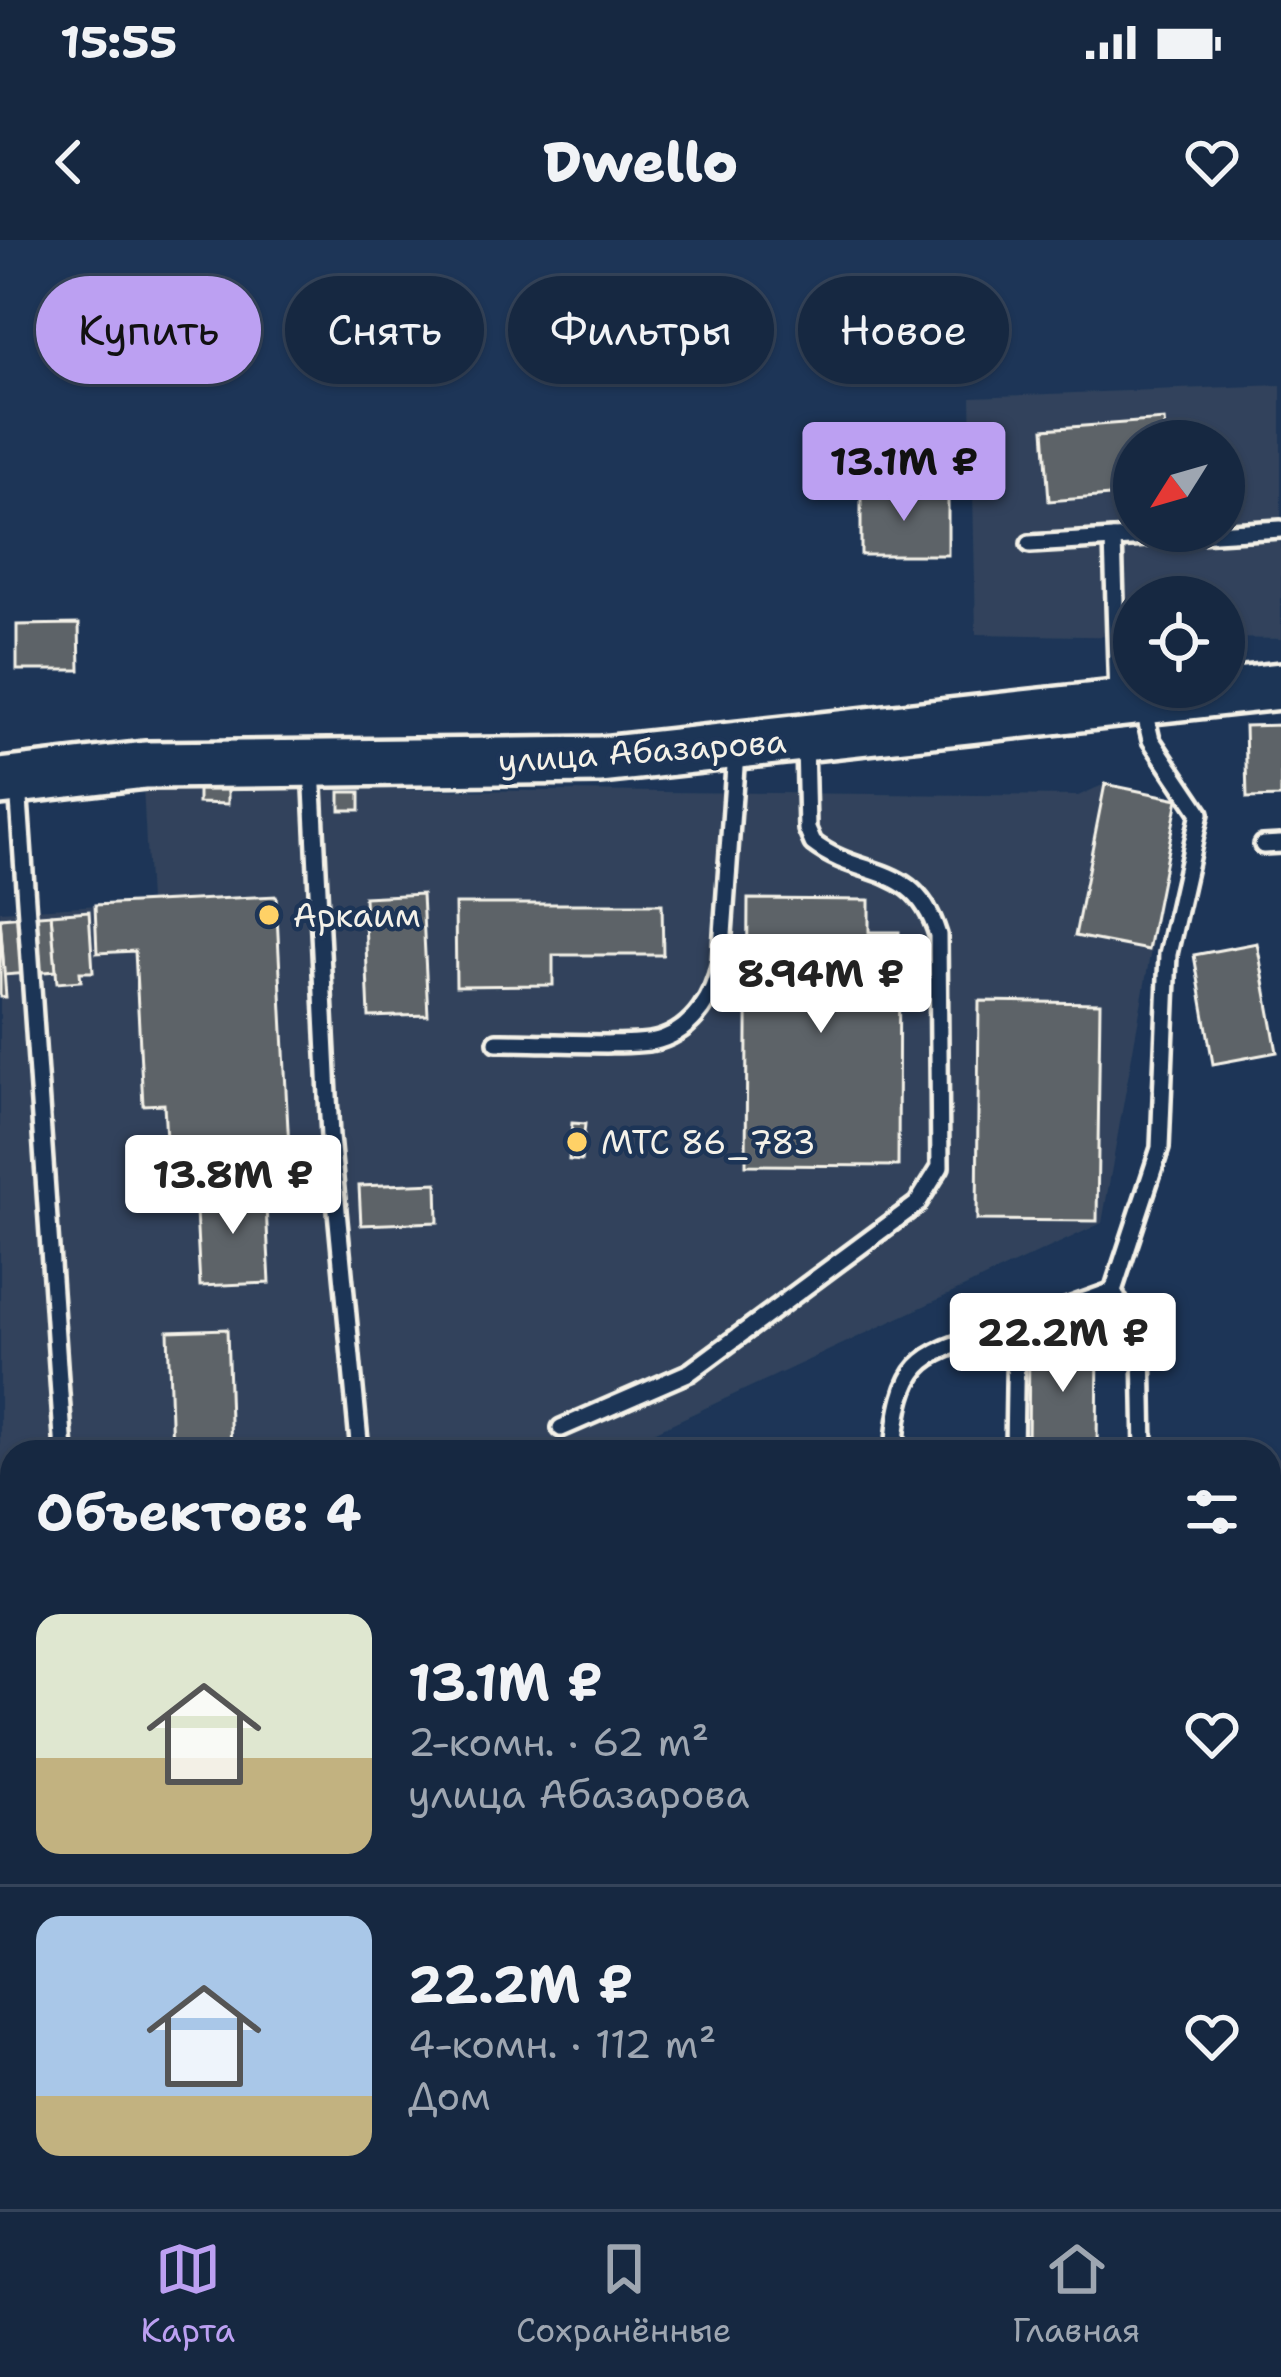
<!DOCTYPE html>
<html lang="ru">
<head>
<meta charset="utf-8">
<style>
	body { margin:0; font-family:"Shantell Sans",sans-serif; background:#23344c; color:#f1f3f6; height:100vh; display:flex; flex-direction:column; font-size:45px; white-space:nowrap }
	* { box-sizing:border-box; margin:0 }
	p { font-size:39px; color:#9ea6b1 }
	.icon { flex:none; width:66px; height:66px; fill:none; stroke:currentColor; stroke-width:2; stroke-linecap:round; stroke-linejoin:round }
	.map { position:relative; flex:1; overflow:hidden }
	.drawer { position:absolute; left:0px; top:1200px; width:1281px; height:771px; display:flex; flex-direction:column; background:#162841; border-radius:36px 36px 0 0; box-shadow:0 3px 9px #0004,0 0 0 3px #35445a }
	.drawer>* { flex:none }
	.banner { position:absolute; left:36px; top:36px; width:1209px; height:108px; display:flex; gap:24px }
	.needle { width:78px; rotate:233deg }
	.fabs { position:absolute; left:1113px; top:180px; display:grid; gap:24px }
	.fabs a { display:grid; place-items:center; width:132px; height:132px; border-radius:50%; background:#162841; box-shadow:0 3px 9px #0004,0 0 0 3px #35445a; font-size:60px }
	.price { position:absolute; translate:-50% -102px; padding:0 27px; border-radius:12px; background:#fff; color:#222; font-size:39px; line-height:78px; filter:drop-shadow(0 3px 6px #0008) }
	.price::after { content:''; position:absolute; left:50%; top:72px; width:36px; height:27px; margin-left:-18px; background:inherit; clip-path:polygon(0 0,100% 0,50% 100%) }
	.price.on { background:#bca0f2; color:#111 }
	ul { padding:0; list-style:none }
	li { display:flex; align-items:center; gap:36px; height:300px; padding:0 36px }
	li+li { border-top:3px solid #35445a }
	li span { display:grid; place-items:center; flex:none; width:336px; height:240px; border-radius:24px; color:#555 }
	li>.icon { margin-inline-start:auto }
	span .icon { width:144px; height:144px; fill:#fffc; stroke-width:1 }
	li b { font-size:51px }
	h2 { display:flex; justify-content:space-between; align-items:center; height:144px; padding:0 36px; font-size:51px }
	.pill { padding:0 42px; border-radius:54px; background:#162841; box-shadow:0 3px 9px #0004,0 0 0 3px #35445a; font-size:42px; line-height:108px }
	.pill.on { background:#bca0f2; color:#111 }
	.status { display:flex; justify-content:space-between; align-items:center; height:84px; padding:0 60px; background:#162841; direction:ltr }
	.status svg { height:33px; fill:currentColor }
	header { display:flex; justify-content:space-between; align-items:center; height:156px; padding:0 36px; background:#162841; font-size:54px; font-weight:800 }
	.tabs { display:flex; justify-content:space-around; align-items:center; height:168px; border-top:3px solid #35445a; background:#162841; font-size:33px; color:#9ea6b1 }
	.tabs a { display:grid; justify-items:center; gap:6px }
	.tabs .on { color:#bca0f2 }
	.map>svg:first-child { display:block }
	.built { fill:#30435c; fill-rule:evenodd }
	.building { fill:#5d6468; stroke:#f4f1e8; stroke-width:3 }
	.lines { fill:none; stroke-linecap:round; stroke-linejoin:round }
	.lane-casing { stroke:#f4f1e8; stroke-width:24 }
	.secondary-casing { stroke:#f4f1e8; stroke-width:54 }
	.lane { stroke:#1d3557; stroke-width:15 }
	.secondary { stroke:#1d3557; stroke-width:45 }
	.poi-dot { fill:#ffd166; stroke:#1d3557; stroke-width:4.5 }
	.labels { text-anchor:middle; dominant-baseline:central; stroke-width:9; stroke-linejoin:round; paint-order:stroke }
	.street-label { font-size:33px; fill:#f4f1e8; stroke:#1d3557 }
	.poi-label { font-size:33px; fill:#f4f1e8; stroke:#1d3557; text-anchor:start }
</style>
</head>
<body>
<div class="status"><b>15:55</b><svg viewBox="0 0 49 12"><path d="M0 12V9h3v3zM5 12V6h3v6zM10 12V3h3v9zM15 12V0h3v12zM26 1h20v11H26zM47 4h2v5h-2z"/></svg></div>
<header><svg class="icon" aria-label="back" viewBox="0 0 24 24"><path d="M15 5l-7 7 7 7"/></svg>Dwello<svg class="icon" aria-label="heart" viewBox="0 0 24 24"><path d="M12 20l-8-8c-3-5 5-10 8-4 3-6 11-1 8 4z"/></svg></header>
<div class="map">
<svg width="1281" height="1969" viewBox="0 0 1281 1969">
	<rect width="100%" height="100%" fill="#1d3557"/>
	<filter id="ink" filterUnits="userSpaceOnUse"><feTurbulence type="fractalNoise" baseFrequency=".00833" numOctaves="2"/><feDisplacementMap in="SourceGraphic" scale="24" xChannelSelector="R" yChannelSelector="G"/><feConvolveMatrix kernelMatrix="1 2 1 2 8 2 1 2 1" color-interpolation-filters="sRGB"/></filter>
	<g filter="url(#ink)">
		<!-- built -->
		<g class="built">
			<path d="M1281 145V399L1224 398V357H1134V397L976 394 971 157ZM1134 201H1224V291H1134Z"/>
			<path d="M1105 544 1178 559 1102 983 611 1212H12V1572H0V671L149 662 143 547 1078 556Z"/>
		</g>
		<!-- building -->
		<g class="building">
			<path d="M1164 180 1166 201H1134V254L1049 261 1044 189Z"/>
			<rect x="861" y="254" width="87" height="61"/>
			<path d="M79 384 80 430H17V385Z"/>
			<path d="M1281 485V557L1247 558 1245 486Z"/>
			<path d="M1105 544 1178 559 1148 710 1075 696Z"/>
			<path d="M198 550H228V564L198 563Z"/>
			<rect x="340" y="552" width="20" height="18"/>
			<path d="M422 654 428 775 369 777 364 657Z"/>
			<path d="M276 656 291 947 169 953 164 864 143 865 135 711 97 713 95 665Z"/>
			<path d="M748 659 869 660V692H899L898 926 746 925Z"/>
			<path d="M455 664H662L663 715H553V745L456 746Z"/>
			<path d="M89 671 93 732H80L81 741 57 743 51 674Z"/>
			<path d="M51 674 56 731 4 735 0 678Z"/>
			<path d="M0 677 6 757H0Z"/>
			<path d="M1257 703 1277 812 1213 824 1194 715Z"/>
			<path d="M979 761 1100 763 1097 981 977 980Z"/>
			<path d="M572 883 585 884 581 921 569 920Z"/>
			<path d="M437 943 438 982 361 985 359 946Z"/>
			<path d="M265 948 270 1043 200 1046 195 952Z"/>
			<path d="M227 1089 231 1212H172L168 1091Z"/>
			<path d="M1029 1099H1098L1097 1212H1028Z"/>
			<path d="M1269 1930 1281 1931V1969H1139V1959H1269Z"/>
			<path d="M107 1959H201L202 1969H108Z"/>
			<path d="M257 1959H329L330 1969H258Z"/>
			<rect x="371" y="1959" width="26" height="10"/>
			<path d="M527 1959H551L552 1969H527Z"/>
			<path d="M551 1959H586L587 1969H552Z"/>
		</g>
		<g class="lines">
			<!-- lane casing -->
			<g class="lane-casing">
				<g id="lane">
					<path d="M1113 299 1118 458"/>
					<path d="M1030 304 1281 289"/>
					<path d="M312 527 330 897 360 1212"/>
					<path d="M18 545 64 1212"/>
					<path d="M1263 605 1281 604"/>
					<path d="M497 802C531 801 632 808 659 800 695 789 714 755 721 722L736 513"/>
					<path d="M1113 1051 1142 1107 1144 1212"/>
					<path d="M561 1188 690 1132 917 964 940 927 938 695C915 620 862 641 813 603L807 589 805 503"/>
					<path d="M894 1212C902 1109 924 1115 1016 1086"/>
					<path d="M1014 1212 1016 1086 1113 1051 1160 908 1168 714 1200 573 1151 500 1143 466"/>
					<path d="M1269 1681 1281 1680"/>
					<path d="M0 1781H12"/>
					<path d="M1269 1910H1281"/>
					<path d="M0 1957 6 1969"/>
					<path d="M56 1959V1969"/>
					<path d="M462 1959 474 1969"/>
					<path d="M684 1969 694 1959"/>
					<path d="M1104 1969 1105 1959"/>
				</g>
			</g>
			<!-- secondary casing -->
			<g class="secondary-casing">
				<path id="secondary" d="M0 542 145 525 601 520 1281 446"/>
			</g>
			<!-- lane -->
			<use href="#lane" class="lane"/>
			<!-- secondary -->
			<use href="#secondary" class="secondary"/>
		</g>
	</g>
	<!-- markers -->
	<g class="poi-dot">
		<circle cx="269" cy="675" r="12"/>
		<circle cx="577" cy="902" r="12"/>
	</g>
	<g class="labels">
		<!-- street labels -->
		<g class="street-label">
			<text transform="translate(642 511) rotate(-4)">улица Абазарова</text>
		</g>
		<!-- poi labels -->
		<g class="poi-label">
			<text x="293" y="675">Аркаим</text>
			<text x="601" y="902">МТС 86_783</text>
		</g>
	</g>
</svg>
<div class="fabs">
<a><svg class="needle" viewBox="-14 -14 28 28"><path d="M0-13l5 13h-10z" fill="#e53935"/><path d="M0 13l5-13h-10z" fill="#9ea6b1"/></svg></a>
<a><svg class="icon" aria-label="locate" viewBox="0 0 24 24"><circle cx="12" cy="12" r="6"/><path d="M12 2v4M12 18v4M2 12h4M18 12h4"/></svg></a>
</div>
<b class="price on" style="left:904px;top:284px">13.1M ₽</b>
<b class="price" style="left:821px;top:796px">8.94M ₽</b>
<b class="price" style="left:233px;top:997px">13.8M ₽</b>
<b class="price" style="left:1063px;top:1155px">22.2M ₽</b>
<div class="banner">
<a class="pill on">Купить</a>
<a class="pill">Снять</a>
<a class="pill">Фильтры</a>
<a class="pill">Новое</a>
</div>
<section class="drawer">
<h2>Объектов: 4<svg class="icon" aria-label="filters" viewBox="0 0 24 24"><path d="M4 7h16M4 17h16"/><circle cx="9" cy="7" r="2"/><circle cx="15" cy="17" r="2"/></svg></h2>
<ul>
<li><span style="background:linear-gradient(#dfe7d0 60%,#c2b280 0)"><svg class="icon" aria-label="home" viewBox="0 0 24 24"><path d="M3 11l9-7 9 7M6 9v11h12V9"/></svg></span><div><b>13.1M ₽</b><p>2-комн. · 62 m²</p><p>улица Абазарова</p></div><svg class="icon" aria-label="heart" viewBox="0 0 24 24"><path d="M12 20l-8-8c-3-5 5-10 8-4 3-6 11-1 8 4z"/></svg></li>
<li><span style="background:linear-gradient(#a9c7e8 75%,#c2b280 0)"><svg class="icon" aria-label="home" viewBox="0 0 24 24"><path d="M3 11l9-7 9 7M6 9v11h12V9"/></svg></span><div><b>22.2M ₽</b><p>4-комн. · 112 m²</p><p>Дом</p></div><svg class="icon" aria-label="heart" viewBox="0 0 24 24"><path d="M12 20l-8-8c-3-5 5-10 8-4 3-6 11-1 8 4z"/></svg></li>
</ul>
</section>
</div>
<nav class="tabs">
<a class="on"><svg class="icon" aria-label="map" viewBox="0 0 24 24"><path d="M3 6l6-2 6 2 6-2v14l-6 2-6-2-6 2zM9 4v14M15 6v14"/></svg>Карта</a>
<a><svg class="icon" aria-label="saved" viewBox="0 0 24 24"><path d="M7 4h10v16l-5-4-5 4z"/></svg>Сохранённые</a>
<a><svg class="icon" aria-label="home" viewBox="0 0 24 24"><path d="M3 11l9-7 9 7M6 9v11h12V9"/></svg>Главная</a>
</nav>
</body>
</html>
